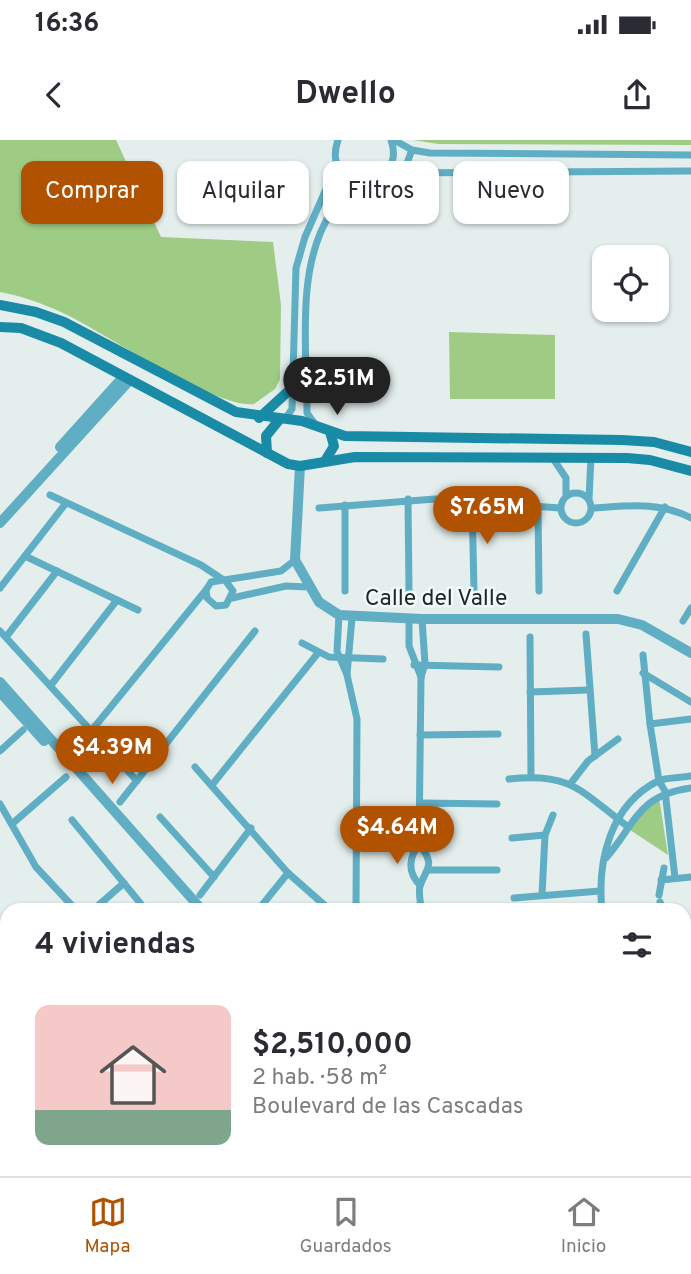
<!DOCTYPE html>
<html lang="es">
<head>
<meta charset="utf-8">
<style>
	body { margin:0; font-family:Overpass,sans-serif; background:#f7f7f7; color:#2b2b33; height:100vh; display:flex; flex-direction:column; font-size:26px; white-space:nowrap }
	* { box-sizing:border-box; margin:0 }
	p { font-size:23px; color:#7c7c81 }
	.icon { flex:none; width:38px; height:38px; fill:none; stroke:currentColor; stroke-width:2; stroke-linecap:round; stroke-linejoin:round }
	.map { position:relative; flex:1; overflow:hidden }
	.sheet { position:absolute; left:0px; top:763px; width:691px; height:273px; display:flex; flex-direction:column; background:#fff; border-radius:21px 21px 0 0; box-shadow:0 2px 5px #0004 }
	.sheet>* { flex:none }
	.hud { position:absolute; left:21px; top:21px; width:649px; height:63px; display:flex; gap:14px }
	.fabs { position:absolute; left:592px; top:105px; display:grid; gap:14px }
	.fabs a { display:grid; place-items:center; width:77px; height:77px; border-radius:14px; background:#fff; box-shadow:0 2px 5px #0004; font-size:35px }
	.price { position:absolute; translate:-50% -60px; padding:0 16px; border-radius:24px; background:#b05200; color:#fff; font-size:23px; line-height:46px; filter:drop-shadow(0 2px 4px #0008) }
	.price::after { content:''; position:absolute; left:50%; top:42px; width:21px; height:16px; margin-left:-10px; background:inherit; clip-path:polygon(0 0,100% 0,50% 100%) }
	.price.current { background:#222; color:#fff }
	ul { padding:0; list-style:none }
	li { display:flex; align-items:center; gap:21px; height:175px; padding:0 35px }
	li span { display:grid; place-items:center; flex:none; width:196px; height:140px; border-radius:14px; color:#555 }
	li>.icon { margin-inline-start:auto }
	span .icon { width:84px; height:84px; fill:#fffc; stroke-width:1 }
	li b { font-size:30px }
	h2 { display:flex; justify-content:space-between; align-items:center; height:84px; padding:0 35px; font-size:30px }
	.chip { padding:0 24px; border-radius:14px; background:#fff; box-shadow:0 2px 5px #0004; font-size:24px; line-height:63px }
	.chip.current { background:#b05200; color:#fff }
	.status { display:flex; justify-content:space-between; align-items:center; height:49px; padding:0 35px; background:#fff; direction:ltr }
	.status svg { height:19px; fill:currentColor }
	header { display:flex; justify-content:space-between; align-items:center; height:91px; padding:0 35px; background:#fff; font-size:32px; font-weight:700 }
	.tabs { display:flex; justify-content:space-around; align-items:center; height:98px; border-top:2px solid #e1e1e2; background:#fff; font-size:19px; color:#7c7c81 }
	.tabs a { display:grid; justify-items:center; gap:4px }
	.tabs .current { color:#b05200 }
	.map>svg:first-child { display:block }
	.green { fill:#9fcc85 }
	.water { fill:#55a4e7 }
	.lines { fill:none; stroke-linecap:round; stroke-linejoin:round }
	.minor { stroke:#60aec4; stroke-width:7 }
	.tertiary { stroke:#60aec4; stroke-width:10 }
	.secondary { stroke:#198ba6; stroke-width:10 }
	.labels { text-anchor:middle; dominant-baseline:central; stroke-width:5; stroke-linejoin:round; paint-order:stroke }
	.street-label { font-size:23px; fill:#212524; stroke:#f1fbfa }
</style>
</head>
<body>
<div class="status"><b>16:36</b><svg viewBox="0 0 49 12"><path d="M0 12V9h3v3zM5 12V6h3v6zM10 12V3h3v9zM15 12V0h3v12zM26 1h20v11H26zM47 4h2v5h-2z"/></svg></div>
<header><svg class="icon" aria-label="back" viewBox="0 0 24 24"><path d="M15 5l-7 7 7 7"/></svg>Dwello<svg class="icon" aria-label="share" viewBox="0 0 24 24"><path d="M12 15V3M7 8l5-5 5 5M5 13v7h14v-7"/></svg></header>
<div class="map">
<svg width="691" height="1036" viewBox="0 0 691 1036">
	<rect width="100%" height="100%" fill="#e3eeed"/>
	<!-- green -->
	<g class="green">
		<path d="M0 0H116L161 97 273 102 281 165 280 239 275 249 254 264C215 269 103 191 61 172 41 163 22 156 0 152Z"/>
		<path d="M413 0H691V5L438 4Z"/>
		<path d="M449 192 555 195V259H450Z"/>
		<path d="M659 657 668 715 624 686Z"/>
	</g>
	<!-- water -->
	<path class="water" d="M0 933 7 947V1029H50L54 1036H5L0 1024Z"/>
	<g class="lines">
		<!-- minor -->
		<g class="minor">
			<path d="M338 0C319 55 409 52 391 0"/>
			<path d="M394 0 412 10 430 13 691 15"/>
			<path d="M410 31 407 23 412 10"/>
			<path d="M385 33 691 31"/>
			<path d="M328 48 344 57"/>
			<path d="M285 279 292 269 296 128 305 97 337 24"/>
			<path d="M315 284 307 273C307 210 295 126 332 71 340 59 352 51 363 42"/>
			<path d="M552 317 566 338V356"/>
			<circle cx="576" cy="368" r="15"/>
			<path d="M50 355 201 425 222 439"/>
			<path d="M408 359 409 451"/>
			<path d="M589 359 591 317"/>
			<path d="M472 362 474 451"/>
			<path d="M538 366 539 451"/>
			<path d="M319 368 435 359 560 368"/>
			<path d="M592 368C627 366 659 361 691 378"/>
			<path d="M25 416 138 470"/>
			<path d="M225 440 233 451 226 465 216 466 207 458 206 450 211 442 281 431 295 420"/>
			<path d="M0 448 66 363"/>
			<path d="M345 451V365"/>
			<path d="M617 451 665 367"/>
			<path d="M232 458 286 446 308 447"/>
			<path d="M339 475 337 511 347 535 357 579 356 770"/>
			<path d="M409 479V506L421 537"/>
			<path d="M683 481 691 468"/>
			<path d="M0 491 137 641"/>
			<path d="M586 494 595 616"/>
			<path d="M6 497 57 431"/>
			<path d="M530 497 531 637"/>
			<path d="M302 503 329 517 383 519"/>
			<path d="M643 515 650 584"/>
			<path d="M414 525 499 527"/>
			<path d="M643 533 691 562"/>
			<path d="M347 534 352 478"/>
			<path d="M51 545 117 460"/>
			<path d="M530 552 589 550"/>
			<path d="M92 590 206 450"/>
			<path d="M420 595 498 594"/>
			<path d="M0 611 23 590"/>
			<path d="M195 627 288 733 330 770"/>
			<path d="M509 639C570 632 581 651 627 686"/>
			<path d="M571 643 588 621 618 599"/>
			<path d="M212 645 318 513"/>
			<path d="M120 662 255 491"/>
			<path d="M420 663 497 664"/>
			<path d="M0 664 36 727 76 770"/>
			<path d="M160 677 214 737"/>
			<path d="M72 680 141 764"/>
			<path d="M13 683 66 637"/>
			<path d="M512 698 545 695"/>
			<path d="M419 704C436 726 427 726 420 746 418 752 421 763 421 770"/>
			<path d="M606 718C636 683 638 655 691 648"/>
			<path d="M429 730H497"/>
			<path d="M675 738 665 651 659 641 650 584 691 579"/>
			<path d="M661 740 691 737"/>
			<path d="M420 745C407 733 409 717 419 704L421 537 425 524 422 479"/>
			<path d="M200 755 251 688"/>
			<path d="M542 755 545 695 553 675"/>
			<path d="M659 755 664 728"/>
			<path d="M514 758 600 751"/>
			<path d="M660 762 663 770"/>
			<path d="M93 770 124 743"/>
			<path d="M258 770 288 733"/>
			<path d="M602 770C597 721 610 665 658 641 667 637 681 638 691 636"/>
			<path d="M684 800 691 869"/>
			<path d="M350 1029 352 1036"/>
			<path d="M591 1029 592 1036"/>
			<path d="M621 1029 646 1032H691"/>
			<path d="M513 1036 539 1029"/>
		</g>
		<!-- tertiary -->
		<g class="tertiary">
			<path d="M60 307 123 237"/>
			<path d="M300 326 295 420 319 462 339 475 422 479H618L642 485 691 513"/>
			<path d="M0 383 130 240"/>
			<path d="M0 542 202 770"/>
			<path d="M0 552 44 601"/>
			<path d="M684 974 691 973"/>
		</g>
		<!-- secondary -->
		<g class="secondary">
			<path d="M0 165 36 172 64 182 236 272 302 281 345 296 622 300 654 302 691 312"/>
			<path d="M0 187 21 188 61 203 288 324 300 326 355 317 627 318 650 320 691 331"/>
			<path d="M259 278 293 247"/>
			<path d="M267 313 266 296 279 280"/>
			<path d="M325 321 334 306 330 292"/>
		</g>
	</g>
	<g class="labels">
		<!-- street labels -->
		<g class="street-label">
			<text x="436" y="459">Calle del Valle</text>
		</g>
	</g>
</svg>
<div class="fabs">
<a><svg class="icon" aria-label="locate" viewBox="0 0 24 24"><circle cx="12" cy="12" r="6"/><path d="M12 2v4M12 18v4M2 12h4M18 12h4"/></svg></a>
</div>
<b class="price current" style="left:337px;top:277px">$2.51M</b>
<b class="price" style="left:487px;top:406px">$7.65M</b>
<b class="price" style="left:112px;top:646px">$4.39M</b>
<b class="price" style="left:397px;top:726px">$4.64M</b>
<div class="hud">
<a class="chip current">Comprar</a>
<a class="chip">Alquilar</a>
<a class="chip">Filtros</a>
<a class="chip">Nuevo</a>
</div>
<section class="sheet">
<h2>4 viviendas<svg class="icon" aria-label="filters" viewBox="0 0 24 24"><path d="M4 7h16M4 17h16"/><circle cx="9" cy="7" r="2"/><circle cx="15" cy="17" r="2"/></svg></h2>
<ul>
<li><span style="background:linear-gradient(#f6c9c9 75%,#7fa58c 0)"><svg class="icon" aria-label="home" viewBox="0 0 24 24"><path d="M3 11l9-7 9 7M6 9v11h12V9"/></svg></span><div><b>$2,510,000</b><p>2 hab. · 58 m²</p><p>Boulevard de las Cascadas</p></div></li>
</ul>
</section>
</div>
<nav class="tabs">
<a class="current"><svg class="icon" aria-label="map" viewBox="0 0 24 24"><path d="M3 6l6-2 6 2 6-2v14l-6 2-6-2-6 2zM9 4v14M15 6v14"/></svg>Mapa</a>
<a><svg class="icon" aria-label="saved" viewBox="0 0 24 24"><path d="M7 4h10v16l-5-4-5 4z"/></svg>Guardados</a>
<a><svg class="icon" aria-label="home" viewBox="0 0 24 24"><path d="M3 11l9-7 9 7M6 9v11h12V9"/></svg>Inicio</a>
</nav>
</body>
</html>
